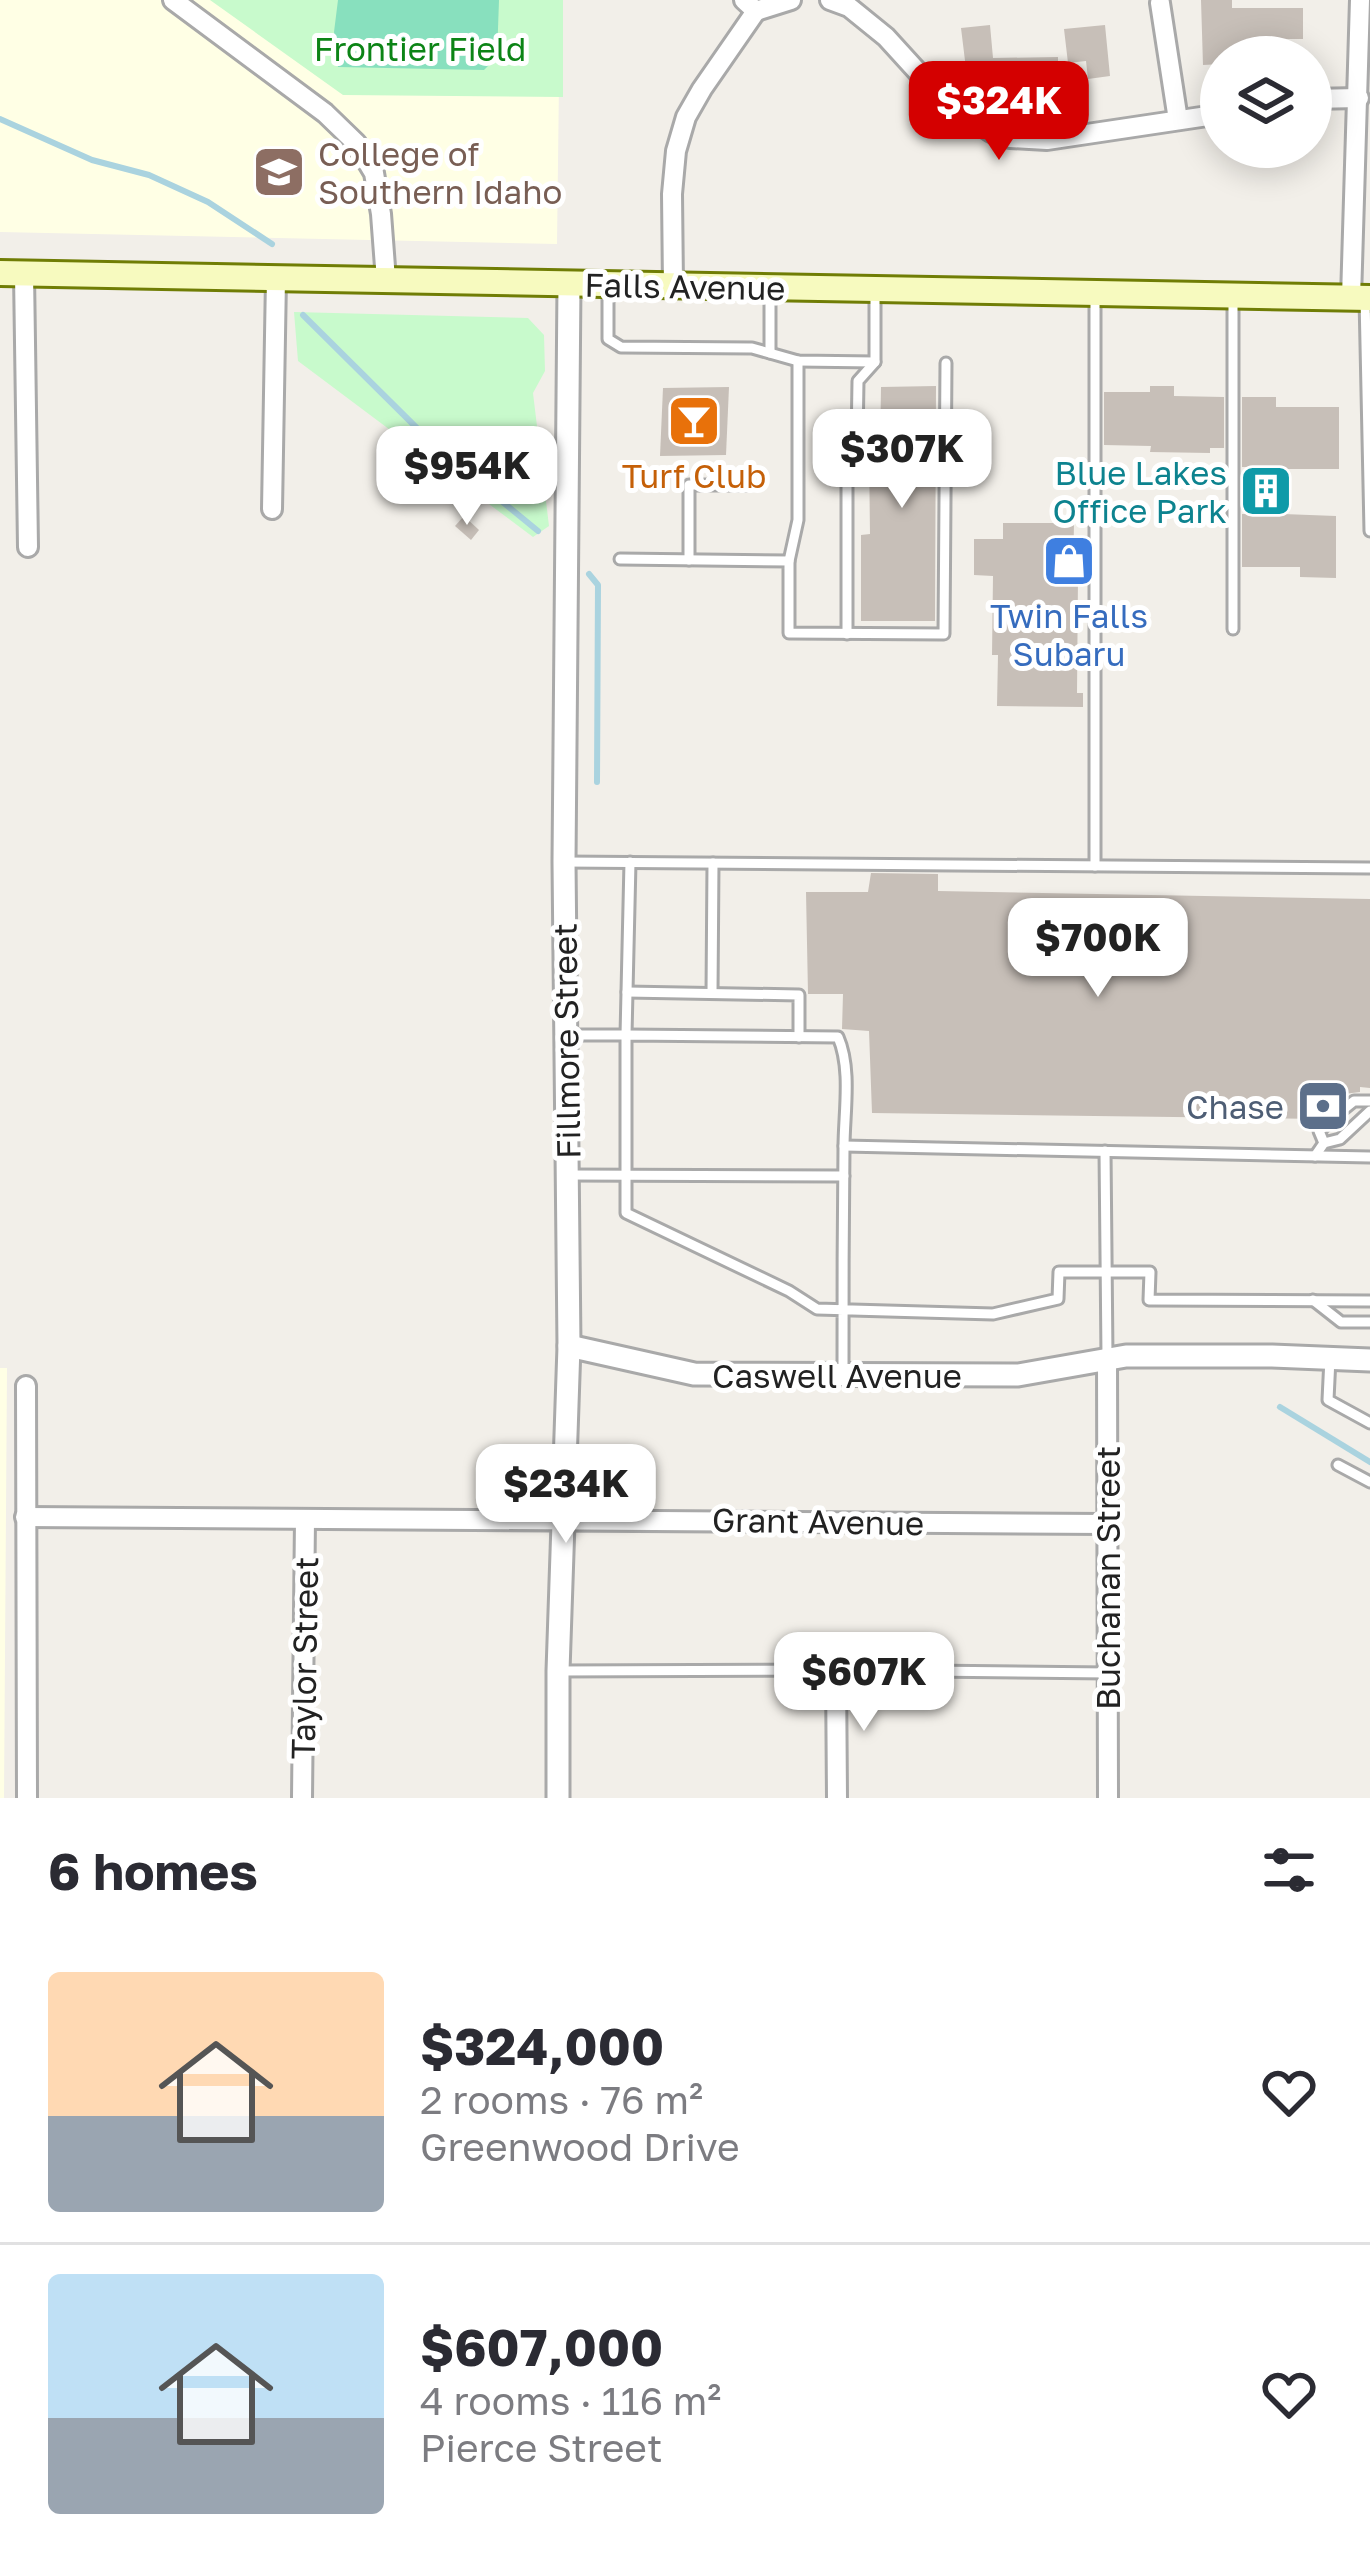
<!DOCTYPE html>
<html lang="en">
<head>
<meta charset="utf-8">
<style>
	body { margin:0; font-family:"Golos Text",sans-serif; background:#f7f7f7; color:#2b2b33; height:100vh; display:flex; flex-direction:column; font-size:45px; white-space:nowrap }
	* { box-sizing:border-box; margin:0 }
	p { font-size:39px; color:#7c7c81 }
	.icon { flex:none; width:66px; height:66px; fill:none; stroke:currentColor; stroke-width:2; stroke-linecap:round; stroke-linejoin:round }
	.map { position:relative; height:1798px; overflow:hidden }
	.side { display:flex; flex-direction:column; background:#fff; flex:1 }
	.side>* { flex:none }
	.controls { position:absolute; left:1200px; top:36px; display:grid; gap:24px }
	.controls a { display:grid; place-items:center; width:132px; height:132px; border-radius:50%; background:#fff; box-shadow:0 6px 30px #0003; font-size:60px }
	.price { position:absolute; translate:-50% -102px; padding:0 27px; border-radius:24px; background:#fff; color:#222; font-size:39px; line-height:78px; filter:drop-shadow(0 3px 6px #0008) }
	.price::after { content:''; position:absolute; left:50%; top:72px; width:36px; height:27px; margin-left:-18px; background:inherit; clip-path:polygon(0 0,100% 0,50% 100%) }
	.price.active { background:#d40000; color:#fff }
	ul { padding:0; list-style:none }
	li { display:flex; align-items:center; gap:36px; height:300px; padding:0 48px }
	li+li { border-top:3px solid #e1e1e2 }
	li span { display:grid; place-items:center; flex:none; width:336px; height:240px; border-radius:12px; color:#555 }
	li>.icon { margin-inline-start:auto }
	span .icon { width:144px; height:144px; fill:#fffc; stroke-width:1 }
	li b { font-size:51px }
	h2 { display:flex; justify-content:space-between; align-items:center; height:144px; padding:0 48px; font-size:51px }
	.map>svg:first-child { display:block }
	.education { fill:#ffffe5 }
	.park { fill:#c8facc }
	.pitch { fill:#88e0be }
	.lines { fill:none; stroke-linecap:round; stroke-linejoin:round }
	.stream { stroke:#aad3df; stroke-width:6 }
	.building { fill:#c7bfb8 }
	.service-casing { stroke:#a9a9a9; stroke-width:15 }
	.minor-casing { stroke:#a9a9a9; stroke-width:24 }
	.tertiary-casing { stroke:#a9a9a9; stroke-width:27 }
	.secondary-casing { stroke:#707d05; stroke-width:30 }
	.service { stroke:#fff; stroke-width:9 }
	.minor { stroke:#fff; stroke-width:18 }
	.tertiary { stroke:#fff; stroke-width:21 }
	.secondary { stroke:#f7fabf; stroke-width:24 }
	.labels { text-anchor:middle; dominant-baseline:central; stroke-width:10; stroke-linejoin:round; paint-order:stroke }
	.park-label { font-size:33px; fill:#0c8416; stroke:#fff }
	.education-label { font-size:33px; fill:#785e54; stroke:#fff; text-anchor:start }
	.street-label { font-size:33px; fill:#222; stroke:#fff }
	.culture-label { font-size:33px; fill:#0d838f; stroke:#fff; text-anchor:end }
	.food-label { font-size:33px; fill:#c56008; stroke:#fff }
	.shop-label { font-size:33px; fill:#366cbe; stroke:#fff }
	.service-label { font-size:33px; fill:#4e5e75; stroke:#fff; text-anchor:end }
</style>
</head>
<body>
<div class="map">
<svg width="1370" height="1798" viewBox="0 0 1370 1798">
	<rect width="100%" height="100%" fill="#f2efe9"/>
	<!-- education -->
	<g class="education">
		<path d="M0 0H560L557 244 0 232Z"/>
		<path d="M0 1368H7L4 1798H0Z"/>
	</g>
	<!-- park -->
	<g class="park">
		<path d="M210 0H563V97L343 95Z"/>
		<path d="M294 312 528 318 544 335 545 371 533 393 549 526 533 537 298 361Z"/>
	</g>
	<!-- pitch -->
	<path class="pitch" d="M338 0H499L497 57 484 70 338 67 334 32Z"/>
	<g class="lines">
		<!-- stream -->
		<g class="stream">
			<path d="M0 119 92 160 149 175 208 202 272 244"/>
			<path d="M303 315 438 449 538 531"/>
			<path d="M589 574 598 585 597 782"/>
			<path d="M1280 1407 1370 1462"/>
		</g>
	</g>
	<!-- building -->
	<g class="building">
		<path d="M1201 0H1232V8H1303V39H1248V57H1221V64L1203 65Z"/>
		<path d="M990 25 993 58 1058 57V91H1033V80L990 85 989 74 967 77 961 28Z"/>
		<path d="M1105 25 1110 76 1088 79 1086 61 1068 63 1064 29Z"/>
		<path d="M936 386 935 621H861V535L870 534 869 453H880L881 387Z"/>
		<path d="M1150 386H1174V396L1224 397V448H1210V453L1150 452 1151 446 1104 445V392H1150Z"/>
		<path d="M729 387 726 455 660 456 663 388Z"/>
		<path d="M1242 397H1276V407H1339V469H1284L1283 514 1336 516V578L1300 577V567H1242V514H1249L1250 467H1242Z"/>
		<path d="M464 516 479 530 471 540 455 526Z"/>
		<path d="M1003 523H1074L1073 576H1078L1077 693H1083V707L997 706 998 655H992L993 576 974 575V539H1003Z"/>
		<path d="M871 873 938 874V891L1370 899V1088L1360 1087V1092L1344 1094V1098L1336 1105V1112H1329L1319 1119 872 1113 869 1031 842 1029 843 994H808L806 892H868Z"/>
	</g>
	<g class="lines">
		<!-- service casing -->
		<g class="service-casing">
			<g id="service">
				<path d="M608 285V339L621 347 752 348 798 361 875 362"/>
				<path d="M770 288V353"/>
				<path d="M1095 296V866"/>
				<path d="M1365 298 1370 531"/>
				<path d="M620 559 789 561V633L944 634 946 363"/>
				<path d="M689 560V485H750"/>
				<path d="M789 561 798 520V361"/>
				<path d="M1233 629V301"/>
				<path d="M847 634V472L857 443 858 381 875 362V293"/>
				<path d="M564 862 1370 868"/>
				<path d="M627 992 799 995V1037"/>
				<path d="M712 993 713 863"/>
				<path d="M566 1035H626L630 862"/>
				<path d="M1344 1109 1354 1101H1370"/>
				<path d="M1324 1143 1319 1131 1332 1120"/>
				<path d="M844 1146 1370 1157"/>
				<path d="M1105 1151 1107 1356"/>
				<path d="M1315 1156 1324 1143 1340 1139 1370 1111"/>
				<path d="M568 1175 844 1176"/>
				<path d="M1313 1300 1341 1322H1370"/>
				<path d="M1330 1358 1328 1400 1370 1423"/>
				<path d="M843 1371C843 1296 843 1222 844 1147 844 1113 852 1069 838 1037L626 1035V1213L789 1291 817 1309 993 1314 1058 1299 1059 1272H1150L1149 1300 1370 1301"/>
				<path d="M1338 1465 1370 1482"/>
				<path d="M558 1671 836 1670 1108 1673"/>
			</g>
		</g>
		<!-- minor casing -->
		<g class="minor-casing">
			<g id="minor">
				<path d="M173 0 325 113 356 143 374 173 381 214 386 280"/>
				<path d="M744 0 756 11 791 0"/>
				<path d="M830 0 849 7 886 37 947 104 991 132 1010 138 1047 140 1221 114"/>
				<path d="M1160 3 1178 120"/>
				<path d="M1311 99 1359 98"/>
				<path d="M24 274 28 547"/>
				<path d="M673 286 672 194 676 151 686 117 702 89 756 11"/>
				<path d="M1351 298 1360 0"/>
				<path d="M272 509 276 278"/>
				<path d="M1107 1359 1108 1798"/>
				<path d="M26 1386 27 1798"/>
				<path d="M25 1517 1107 1524"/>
				<path d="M836 1670 837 1798"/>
				<path d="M302 1798 305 1519"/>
			</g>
		</g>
		<!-- tertiary casing -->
		<g class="tertiary-casing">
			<g id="tertiary">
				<path d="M569 1346 694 1374 1018 1375 1126 1356H1272L1370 1360"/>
				<path d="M558 1798V1671L569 1346 564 862 569 284"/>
			</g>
		</g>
		<!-- secondary casing -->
		<g class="secondary-casing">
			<path id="secondary" d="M0 273 1370 298"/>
		</g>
		<!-- service -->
		<use href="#service" class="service"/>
		<!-- minor -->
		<use href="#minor" class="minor"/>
		<!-- tertiary -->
		<use href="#tertiary" class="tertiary"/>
		<!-- secondary -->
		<use href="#secondary" class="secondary"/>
	</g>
	<!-- icons -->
	<defs>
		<g id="university-square" transform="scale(2.7)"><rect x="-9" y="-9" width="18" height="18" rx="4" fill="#8d6e63" stroke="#fff"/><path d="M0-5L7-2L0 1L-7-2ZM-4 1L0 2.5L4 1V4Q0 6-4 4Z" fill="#fff"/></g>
		<g id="bar-square" transform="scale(2.7)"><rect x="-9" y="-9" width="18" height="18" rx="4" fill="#e8710a" stroke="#fff"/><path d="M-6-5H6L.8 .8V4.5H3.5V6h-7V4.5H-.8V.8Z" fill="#fff"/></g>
		<g id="building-square" transform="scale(2.7)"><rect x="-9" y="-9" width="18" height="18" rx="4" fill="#0f9aa8" stroke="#fff"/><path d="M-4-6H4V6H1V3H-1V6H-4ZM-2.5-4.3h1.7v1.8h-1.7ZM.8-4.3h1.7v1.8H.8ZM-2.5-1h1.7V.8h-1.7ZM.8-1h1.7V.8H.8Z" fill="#fff"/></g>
		<g id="shop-square" transform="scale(2.7)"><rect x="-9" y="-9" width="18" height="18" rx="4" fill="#3f7fe0" stroke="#fff"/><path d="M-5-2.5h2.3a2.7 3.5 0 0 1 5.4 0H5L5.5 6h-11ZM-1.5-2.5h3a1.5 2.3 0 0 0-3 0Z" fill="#fff"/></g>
		<g id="bank-square" transform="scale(2.7)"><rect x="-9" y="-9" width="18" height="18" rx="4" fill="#5c6f8a" stroke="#fff"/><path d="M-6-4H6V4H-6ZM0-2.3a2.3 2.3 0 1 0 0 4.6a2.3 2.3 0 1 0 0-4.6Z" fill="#fff"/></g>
	</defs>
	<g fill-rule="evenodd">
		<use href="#university-square" x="279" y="172"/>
		<use href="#bar-square" x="694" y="421"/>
		<use href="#building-square" x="1266" y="491"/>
		<use href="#shop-square" x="1069" y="561"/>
		<use href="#bank-square" x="1323" y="1106"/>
	</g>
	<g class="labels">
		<!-- park labels -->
		<g class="park-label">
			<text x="420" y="48">Frontier Field</text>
		</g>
		<!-- education labels -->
		<g class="education-label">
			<text x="318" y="153">College of<tspan x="318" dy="38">Southern Idaho</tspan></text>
		</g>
		<!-- street labels -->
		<g class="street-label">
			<text transform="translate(685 286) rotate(1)">Falls Avenue</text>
			<text transform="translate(566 1041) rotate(-91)">Fillmore Street</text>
			<text x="837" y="1375">Caswell Avenue</text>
			<text transform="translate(818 1521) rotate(1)">Grant Avenue</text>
			<text transform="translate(1107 1578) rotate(-90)">Buchanan Street</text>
			<text transform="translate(304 1658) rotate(-89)">Taylor Street</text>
		</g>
		<!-- culture labels -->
		<g class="culture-label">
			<text x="1227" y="472">Blue Lakes<tspan x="1227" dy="38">Office Park</tspan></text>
		</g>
		<!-- food labels -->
		<g class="food-label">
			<text x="694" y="475">Turf Club</text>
		</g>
		<!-- shop labels -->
		<g class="shop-label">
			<text x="1069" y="615">Twin Falls<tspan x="1069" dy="38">Subaru</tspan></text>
		</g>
		<!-- service labels -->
		<g class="service-label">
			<text x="1284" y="1106">Chase</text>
		</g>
	</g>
</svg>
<div class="controls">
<a><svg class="icon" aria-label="layers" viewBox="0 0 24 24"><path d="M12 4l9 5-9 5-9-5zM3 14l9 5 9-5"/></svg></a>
</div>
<b class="price active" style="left:999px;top:163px">$324K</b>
<b class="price" style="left:902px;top:511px">$307K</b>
<b class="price" style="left:467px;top:528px">$954K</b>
<b class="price" style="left:1098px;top:1000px">$700K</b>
<b class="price" style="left:566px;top:1546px">$234K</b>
<b class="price" style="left:864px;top:1734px">$607K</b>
</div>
<section class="side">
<h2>6 homes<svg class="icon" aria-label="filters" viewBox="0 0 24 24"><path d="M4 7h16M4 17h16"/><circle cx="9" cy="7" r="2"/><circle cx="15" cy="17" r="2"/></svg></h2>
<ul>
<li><span style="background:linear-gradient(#ffd9b3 60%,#9aa5b1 0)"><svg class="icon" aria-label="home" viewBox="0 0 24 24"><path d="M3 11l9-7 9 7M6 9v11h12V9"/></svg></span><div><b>$324,000</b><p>2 rooms · 76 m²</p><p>Greenwood Drive</p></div><svg class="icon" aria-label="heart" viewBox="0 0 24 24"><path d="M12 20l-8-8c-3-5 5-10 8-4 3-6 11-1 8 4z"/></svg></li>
<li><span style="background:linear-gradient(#bfe0f5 60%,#9aa5b1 0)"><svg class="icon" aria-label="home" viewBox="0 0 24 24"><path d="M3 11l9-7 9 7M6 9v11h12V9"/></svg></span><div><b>$607,000</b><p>4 rooms · 116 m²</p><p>Pierce Street</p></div><svg class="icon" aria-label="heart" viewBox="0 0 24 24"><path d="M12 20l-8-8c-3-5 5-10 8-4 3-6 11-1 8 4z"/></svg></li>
</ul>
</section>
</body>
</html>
